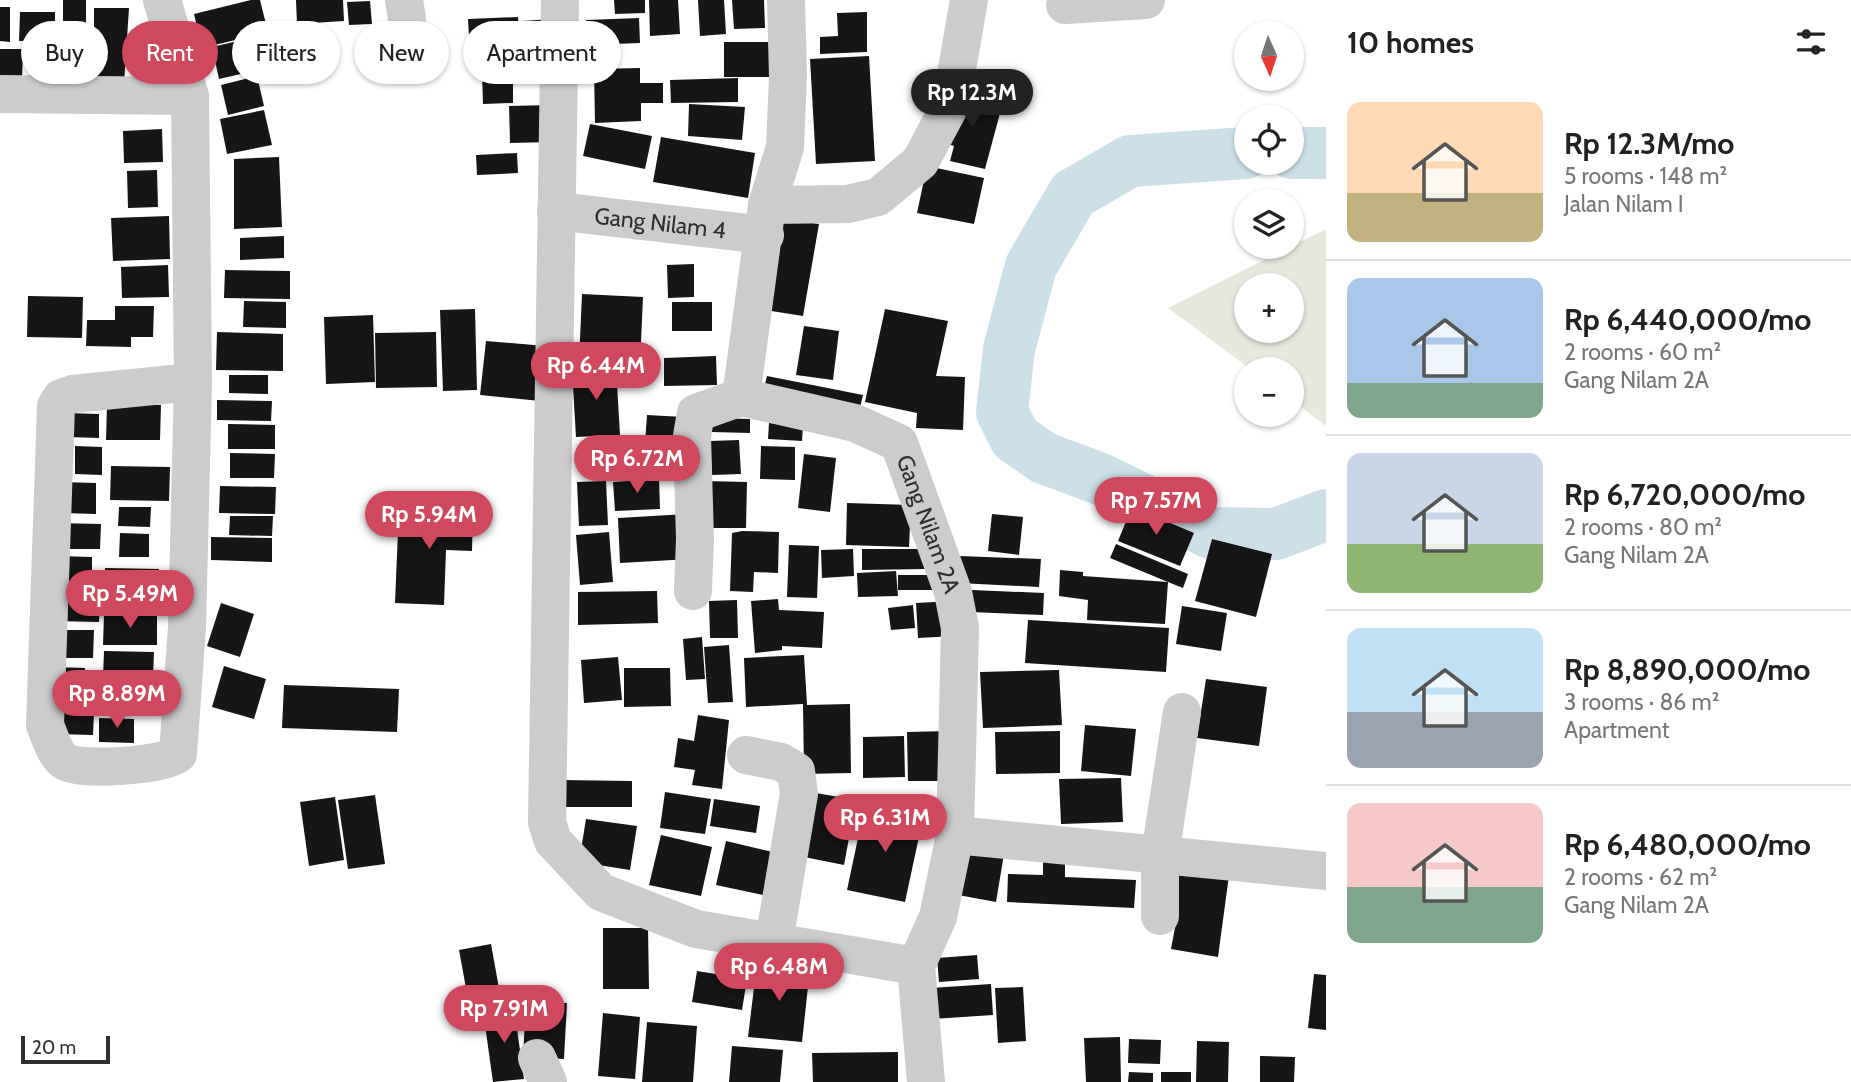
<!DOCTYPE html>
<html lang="en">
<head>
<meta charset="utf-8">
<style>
	body { margin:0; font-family:Cabin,sans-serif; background:#f6f6f6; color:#222; height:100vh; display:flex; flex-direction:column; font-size:26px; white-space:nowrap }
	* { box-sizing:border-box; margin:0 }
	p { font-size:23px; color:#767676 }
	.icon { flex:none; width:38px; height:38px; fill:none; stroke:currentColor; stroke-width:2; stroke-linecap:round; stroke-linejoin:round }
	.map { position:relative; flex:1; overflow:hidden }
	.details { display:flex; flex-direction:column; background:#fff; width:525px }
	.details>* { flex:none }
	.hud { position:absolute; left:21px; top:21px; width:665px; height:63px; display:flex; gap:14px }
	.needle { width:46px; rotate:177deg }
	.controls { position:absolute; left:1234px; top:21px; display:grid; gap:14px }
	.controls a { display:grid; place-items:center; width:70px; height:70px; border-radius:50%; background:#fff; box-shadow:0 2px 5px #0004; font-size:35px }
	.scale { position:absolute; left:21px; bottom:18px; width:89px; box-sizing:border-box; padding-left:7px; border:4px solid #2f2f2f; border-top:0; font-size:19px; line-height:24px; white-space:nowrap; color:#2f2f2f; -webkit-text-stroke:5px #fff; paint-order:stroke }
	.price { position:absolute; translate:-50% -60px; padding:0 16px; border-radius:24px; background:#cf485e; color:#fff; font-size:23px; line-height:46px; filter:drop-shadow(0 2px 4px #0008) }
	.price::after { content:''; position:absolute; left:50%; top:42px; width:21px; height:16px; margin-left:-10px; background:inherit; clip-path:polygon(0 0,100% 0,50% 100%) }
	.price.selected { background:#222; color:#fff }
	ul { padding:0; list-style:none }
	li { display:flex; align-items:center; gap:21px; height:175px; padding:0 21px }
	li+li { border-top:2px solid #e0e0e0 }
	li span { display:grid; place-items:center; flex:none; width:196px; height:140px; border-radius:14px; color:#555 }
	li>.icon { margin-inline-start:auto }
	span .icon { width:84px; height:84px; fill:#fffc; stroke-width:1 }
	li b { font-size:30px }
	h2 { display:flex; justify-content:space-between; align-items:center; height:84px; padding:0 21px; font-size:30px }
	.chip { padding:0 24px; border-radius:32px; background:#fff; box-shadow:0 2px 5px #0004; font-size:24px; line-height:63px }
	.chip.selected { background:#cf485e; color:#fff }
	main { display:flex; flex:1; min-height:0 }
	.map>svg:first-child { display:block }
	.green { fill:#e6eade; fill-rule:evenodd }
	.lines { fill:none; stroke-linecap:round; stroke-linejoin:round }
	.river { stroke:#cde0e7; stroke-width:52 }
	.building { fill:#161616 }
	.minor { stroke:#ccc; stroke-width:38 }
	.labels { text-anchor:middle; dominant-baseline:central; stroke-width:7; stroke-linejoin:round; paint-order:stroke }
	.street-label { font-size:23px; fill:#2f2f2f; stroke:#fff }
</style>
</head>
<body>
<main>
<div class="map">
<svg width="1326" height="1082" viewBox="0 0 1326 1082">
	<rect width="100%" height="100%" fill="#fff"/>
	<!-- green -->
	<path class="green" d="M1326 229V426L1292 400V369H1250L1168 308ZM1246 285H1292V331H1246Z"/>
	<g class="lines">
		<!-- river -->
		<g class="river">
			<path d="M1246 153 1130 161 1073 194 1031 266 1009 349 1002 412 1015 438 1044 458 1098 478 1211 533 1276 534 1326 515"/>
			<path d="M1292 153H1326"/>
		</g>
	</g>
	<!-- building -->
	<g class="building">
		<rect x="63" y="0" width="23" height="41"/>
		<path d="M251 0H260L268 32 202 48 194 14Z"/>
		<path d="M296 0H343L344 21 297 24Z"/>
		<path d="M614 0H645V13L615 14Z"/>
		<path d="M649 0H678L680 34 650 36Z"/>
		<path d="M698 0H724L726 34 700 36Z"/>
		<path d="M732 0H764L765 28 734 29Z"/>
		<path d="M370 1 372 24 349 25 347 2Z"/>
		<path d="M0 7H10V42L0 41Z"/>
		<path d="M94 8H129L124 84H94Z"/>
		<path d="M20 12H55V41H19Z"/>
		<path d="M867 12V52L820 54V37L838 36 837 13Z"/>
		<path d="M518 17 520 53 470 56 468 19Z"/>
		<path d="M639 18 640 43 587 45 586 20Z"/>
		<path d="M553 19 556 53 524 55 522 21Z"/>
		<path d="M268 34 275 66 219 79 212 47Z"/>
		<rect x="724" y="42" width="45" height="35"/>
		<path d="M0 49H23L22 82H0Z"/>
		<path d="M36 53H70V84H35Z"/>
		<path d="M869 56 875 161 816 164 810 59Z"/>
		<path d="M640 68V83H663V103H641V121L595 123 594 69Z"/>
		<path d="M482 73H513V103L483 104Z"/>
		<path d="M257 76 264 106 228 115 221 85Z"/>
		<path d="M738 78V102L671 103 670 80Z"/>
		<path d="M956 91 1003 102 985 169 950 161 954 146 944 143Z"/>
		<path d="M689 104 745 107 742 140 688 136Z"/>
		<path d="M551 105 552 142 510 143 509 106Z"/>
		<path d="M264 110 272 145 227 154 220 119Z"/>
		<path d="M590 124 652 136 645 169 583 156Z"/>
		<path d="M162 129 163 162 124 163 123 131Z"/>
		<path d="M661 137 755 153 748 198 653 182Z"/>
		<path d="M517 153 518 173 477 175 476 155Z"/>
		<path d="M279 157 282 227 234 229V159Z"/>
		<path d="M927 166 984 178 974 224 917 213Z"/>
		<path d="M157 170 158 207 128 208 127 171Z"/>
		<path d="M169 216 170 259 113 261 111 218Z"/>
		<path d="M780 218 819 224 803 316 765 310Z"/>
		<path d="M284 236V258L240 260V238Z"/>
		<path d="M694 264V297L668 298 667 265Z"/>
		<path d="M168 265 169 297 122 298 121 267Z"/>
		<path d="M225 270 290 271V299L224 298Z"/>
		<path d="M582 294 643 297 640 364 579 361Z"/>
		<path d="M28 296 83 297 82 338 27 337Z"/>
		<path d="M244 301 286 302V328L243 327Z"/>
		<rect x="672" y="302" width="40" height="29"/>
		<path d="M115 306H154L153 337H131V347L86 346 87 320H115Z"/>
		<path d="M475 309 477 390 443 391 440 310Z"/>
		<path d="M885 309 948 321 936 376 965 377 963 430 916 428 917 413 865 402Z"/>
		<path d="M373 315 375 382 326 384 324 317Z"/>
		<path d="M804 326 839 331 833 380 796 375Z"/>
		<path d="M217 332 283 334V371L216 370Z"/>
		<path d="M436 332 437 387 376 388 375 333Z"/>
		<path d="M486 341 545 346 540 401 480 395Z"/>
		<path d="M716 356 717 385 664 386V358Z"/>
		<path d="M616 367 620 435 576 437 572 370Z"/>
		<path d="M229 375H268V394L229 393Z"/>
		<path d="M767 376 863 395 859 412 763 392Z"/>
		<path d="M217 400 272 401 271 421 217 420Z"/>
		<path d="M107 404 161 405 160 440H106Z"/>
		<path d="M68 413 99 414V438L67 437Z"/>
		<path d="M647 415 684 417 682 445 645 443Z"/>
		<path d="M711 418 750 419V433L711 432Z"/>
		<path d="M769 423 803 425 802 441 768 439Z"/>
		<path d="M228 424 275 425V449H228Z"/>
		<path d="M739 440 741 474 712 475 710 441Z"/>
		<path d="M75 446 102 447V475L75 474Z"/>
		<path d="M761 446 795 447V480L760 479Z"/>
		<path d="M230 453 275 454 274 478H230Z"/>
		<path d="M804 454 836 458 830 512 798 508Z"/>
		<path d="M111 466 170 467 169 501 110 500Z"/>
		<path d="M659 479 660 509 615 511 613 482Z"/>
		<path d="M606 481 608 525 579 526 577 482Z"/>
		<path d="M703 481 747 482 746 528H701Z"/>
		<path d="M61 482 96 483V514L61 513Z"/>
		<path d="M220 486 276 487 275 514 219 513Z"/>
		<path d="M847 503 911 505 909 547 846 545Z"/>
		<path d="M119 507H151L150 527 118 526Z"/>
		<path d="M399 507 473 508 472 551 446 550 444 605 395 603Z"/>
		<path d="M1132 507 1194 533 1180 566 1118 541Z"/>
		<path d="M687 514 690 559 620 563 618 518Z"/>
		<path d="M992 514 1023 517 1019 555 988 551Z"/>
		<path d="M230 516H273L272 536 229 535Z"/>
		<path d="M57 523 101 524 100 549H56Z"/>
		<path d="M742 531 779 532 778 573 754 572 753 592 730 591 732 533Z"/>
		<path d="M609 532 613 582 580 585 576 535Z"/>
		<path d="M120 533 149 534V557H119Z"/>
		<path d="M211 537 272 538V562L211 560Z"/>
		<path d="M1212 539 1272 554 1256 617 1195 601Z"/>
		<path d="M1116 544 1188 574 1183 588 1168 582 1165 624 1087 620 1088 600 1059 596 1060 570 1083 572V576L1168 582 1110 558Z"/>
		<path d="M789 545 819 546 817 598 787 597Z"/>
		<path d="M853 549 854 576 822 578 821 550Z"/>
		<path d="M862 549H927V569L862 570Z"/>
		<path d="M57 556 92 557V592L56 591Z"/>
		<path d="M960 556 1041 559 1039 587 959 583Z"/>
		<path d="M105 568 159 569 158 605 104 604Z"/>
		<path d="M896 571 898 596 858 597 857 573Z"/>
		<rect x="898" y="575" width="35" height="15"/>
		<path d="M972 590 1044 593 1043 615 971 612Z"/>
		<path d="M657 591 658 623 578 625V592Z"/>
		<path d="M778 599 779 610 824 612 822 648 782 646V650L755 653 751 601Z"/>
		<path d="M737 600 738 638H710L709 601Z"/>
		<path d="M53 601H100L99 622 53 621Z"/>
		<path d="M952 601 954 636 918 638 916 603Z"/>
		<path d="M221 603 254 614 240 657 207 646Z"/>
		<path d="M913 605 915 628 891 630 888 608Z"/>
		<path d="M1182 606 1227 613 1221 651 1176 644Z"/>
		<path d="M104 614 157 615V645H103Z"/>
		<path d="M1028 620 1169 628 1166 672 1025 663Z"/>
		<path d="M62 630H94L93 658H61Z"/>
		<path d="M702 637 705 679 686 680 683 639Z"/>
		<path d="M729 645 733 702 708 703 704 647Z"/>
		<path d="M104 651 154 652 153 677H103Z"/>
		<path d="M804 655 807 705 850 704 851 773 804 774 803 704 746 707 744 658Z"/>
		<path d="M618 657 622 700 584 703 581 660Z"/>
		<path d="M224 666 266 679 254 719 212 707Z"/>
		<path d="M53 667 85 668V688H53Z"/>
		<path d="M624 668H670L671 706 624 707Z"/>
		<path d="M1059 670 1062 725 983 728 980 672Z"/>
		<path d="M1206 679 1267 687 1259 746 1197 738Z"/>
		<path d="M97 684 141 685V706H96Z"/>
		<path d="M284 685 399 689 397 732 282 728Z"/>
		<path d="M56 690 95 691 93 735 55 734Z"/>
		<path d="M698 715 729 720 722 789 692 785 695 770 674 767 678 738 694 741Z"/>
		<path d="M99 718 134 719V743L99 742Z"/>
		<path d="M1085 725 1136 729 1131 776 1081 771Z"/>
		<path d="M949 731 951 781H908L907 732Z"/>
		<path d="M1060 731V773L996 774 995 732Z"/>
		<path d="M904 736 905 777 863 778V737Z"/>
		<path d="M1121 778 1123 822 1061 824 1059 779Z"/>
		<path d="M562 780 632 781V807H561Z"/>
		<path d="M665 792 711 799 705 834 660 828Z"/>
		<path d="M810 792 856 800 844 865 799 856Z"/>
		<path d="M375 795 385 864 348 869 338 800Z"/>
		<path d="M335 797 344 860 309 866 300 802Z"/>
		<path d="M714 799 760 806 756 833 710 826Z"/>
		<path d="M865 805 923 818 905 902 847 890Z"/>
		<path d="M586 819 637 826 630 870 579 862Z"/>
		<path d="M661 835 712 847 701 896 649 885Z"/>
		<path d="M726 841 773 852 763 895 716 885Z"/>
		<path d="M968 842 1005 848 996 902 958 895Z"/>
		<path d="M1043 851H1065V877L1136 880 1134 908 1007 902 1008 874 1043 875Z"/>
		<path d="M1181 860 1230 868 1218 957 1171 949 1176 922 1171 921Z"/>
		<path d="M603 928H648L649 989H603Z"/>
		<path d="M491 944 500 994 468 999 459 950Z"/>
		<path d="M977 955 979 979 939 982 937 958Z"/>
		<path d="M757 963 810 968 802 1042 748 1037Z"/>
		<path d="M697 971 747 979 742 1010 692 1002Z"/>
		<path d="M1314 974 1326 975V1030L1308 1028Z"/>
		<path d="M991 984 993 1015 933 1019 931 988Z"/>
		<path d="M1023 987 1026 1041 998 1043 995 988Z"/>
		<path d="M526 1001 567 1003 564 1059 523 1057Z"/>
		<path d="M514 1007 524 1079 493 1082 483 1011Z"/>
		<path d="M603 1013 640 1017 635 1079 598 1076Z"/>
		<path d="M647 1022 697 1026 693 1082H642Z"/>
		<path d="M1120 1037 1121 1082H1086L1084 1038Z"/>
		<path d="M1129 1039 1161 1040 1160 1064 1128 1063Z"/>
		<path d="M1197 1041 1229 1042 1228 1082H1196Z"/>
		<path d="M732 1046 783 1050 780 1082H729Z"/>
		<path d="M898 1052V1082H813L812 1053Z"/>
		<path d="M1260 1056 1295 1057 1294 1082H1260Z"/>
		<path d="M1129 1072 1153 1073V1082H1128Z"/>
		<rect x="1161" y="1072" width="30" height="10"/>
	</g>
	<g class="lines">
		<!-- minor -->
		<g class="minor">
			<path d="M162 0 190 96 193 382 187 627 178 754C163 766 82 771 66 762 55 756 50 737 45 725L56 406 61 398 73 394 193 382"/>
			<path d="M404 0 407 19"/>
			<path d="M560 0 547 822 553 841 601 892 696 929 916 966"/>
			<path id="s1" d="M786 0 788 77 785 147 767 205 741 397 855 423 899 443 953 592 960 628 955 835 938 917 916 966 926 1082"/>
			<path d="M1065 5 1146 0"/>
			<path d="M0 94 190 96"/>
			<path d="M767 205 848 204 878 197 920 162 951 104 969 0"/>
			<path id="s2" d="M556 211 765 235"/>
			<path d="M693 591 695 539 692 436 696 413 741 397"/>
			<path d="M746 755 781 762 796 771 799 794 774 941"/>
			<path d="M955 835 1326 871"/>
			<path d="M1160 916V855L1182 712"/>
			<path d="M537 1058 548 1082"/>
		</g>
	</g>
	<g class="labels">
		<!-- street labels -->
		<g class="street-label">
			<text stroke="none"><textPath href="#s2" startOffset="105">Gang Nilam 4</textPath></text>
			<text stroke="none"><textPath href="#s1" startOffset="653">Gang Nilam 2A</textPath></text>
		</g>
	</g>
</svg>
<div class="controls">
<a><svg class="needle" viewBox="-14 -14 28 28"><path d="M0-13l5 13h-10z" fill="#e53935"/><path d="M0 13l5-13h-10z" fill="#767676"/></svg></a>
<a><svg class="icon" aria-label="locate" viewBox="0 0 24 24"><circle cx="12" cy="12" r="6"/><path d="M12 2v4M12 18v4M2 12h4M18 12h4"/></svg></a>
<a><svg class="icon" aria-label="layers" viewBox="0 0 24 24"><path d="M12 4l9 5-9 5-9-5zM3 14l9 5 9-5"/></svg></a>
<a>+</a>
<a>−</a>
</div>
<div class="scale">20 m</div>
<b class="price selected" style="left:972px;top:129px">Rp 12.3M</b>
<b class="price" style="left:596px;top:402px">Rp 6.44M</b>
<b class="price" style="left:637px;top:495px">Rp 6.72M</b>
<b class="price" style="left:1156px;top:537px">Rp 7.57M</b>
<b class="price" style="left:429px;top:551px">Rp 5.94M</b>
<b class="price" style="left:130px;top:630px">Rp 5.49M</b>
<b class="price" style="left:117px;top:730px">Rp 8.89M</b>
<b class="price" style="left:885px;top:854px">Rp 6.31M</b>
<b class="price" style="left:779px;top:1003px">Rp 6.48M</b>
<b class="price" style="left:504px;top:1045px">Rp 7.91M</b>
<div class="hud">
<a class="chip">Buy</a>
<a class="chip selected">Rent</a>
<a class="chip">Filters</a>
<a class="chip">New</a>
<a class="chip">Apartment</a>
</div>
</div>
<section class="details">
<h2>10 homes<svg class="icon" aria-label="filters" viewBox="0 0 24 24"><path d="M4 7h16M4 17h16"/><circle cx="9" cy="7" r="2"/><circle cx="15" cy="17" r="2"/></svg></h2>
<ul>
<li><span style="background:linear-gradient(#ffd9b3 65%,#c2b280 0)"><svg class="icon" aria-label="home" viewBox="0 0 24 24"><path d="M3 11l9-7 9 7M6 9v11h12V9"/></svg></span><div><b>Rp 12.3M/mo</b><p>5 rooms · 148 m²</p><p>Jalan Nilam I</p></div></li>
<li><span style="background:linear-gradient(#a9c7e8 75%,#7fa58c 0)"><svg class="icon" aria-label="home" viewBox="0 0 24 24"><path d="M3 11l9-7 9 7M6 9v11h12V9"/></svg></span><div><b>Rp 6,440,000/mo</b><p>2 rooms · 60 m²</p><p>Gang Nilam 2A</p></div></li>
<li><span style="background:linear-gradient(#c9d6e8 65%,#8fb573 0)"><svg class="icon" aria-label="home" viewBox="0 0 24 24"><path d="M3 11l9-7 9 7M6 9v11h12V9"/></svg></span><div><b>Rp 6,720,000/mo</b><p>2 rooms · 80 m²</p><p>Gang Nilam 2A</p></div></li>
<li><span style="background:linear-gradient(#bfe0f5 60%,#9aa5b1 0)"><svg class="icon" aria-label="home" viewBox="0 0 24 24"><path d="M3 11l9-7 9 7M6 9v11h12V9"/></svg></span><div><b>Rp 8,890,000/mo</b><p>3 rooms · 86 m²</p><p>Apartment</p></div></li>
<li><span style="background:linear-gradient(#f6c9c9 60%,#7fa58c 0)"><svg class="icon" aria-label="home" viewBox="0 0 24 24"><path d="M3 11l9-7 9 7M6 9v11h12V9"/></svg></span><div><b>Rp 6,480,000/mo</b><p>2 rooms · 62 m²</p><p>Gang Nilam 2A</p></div></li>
</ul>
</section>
</main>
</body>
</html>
